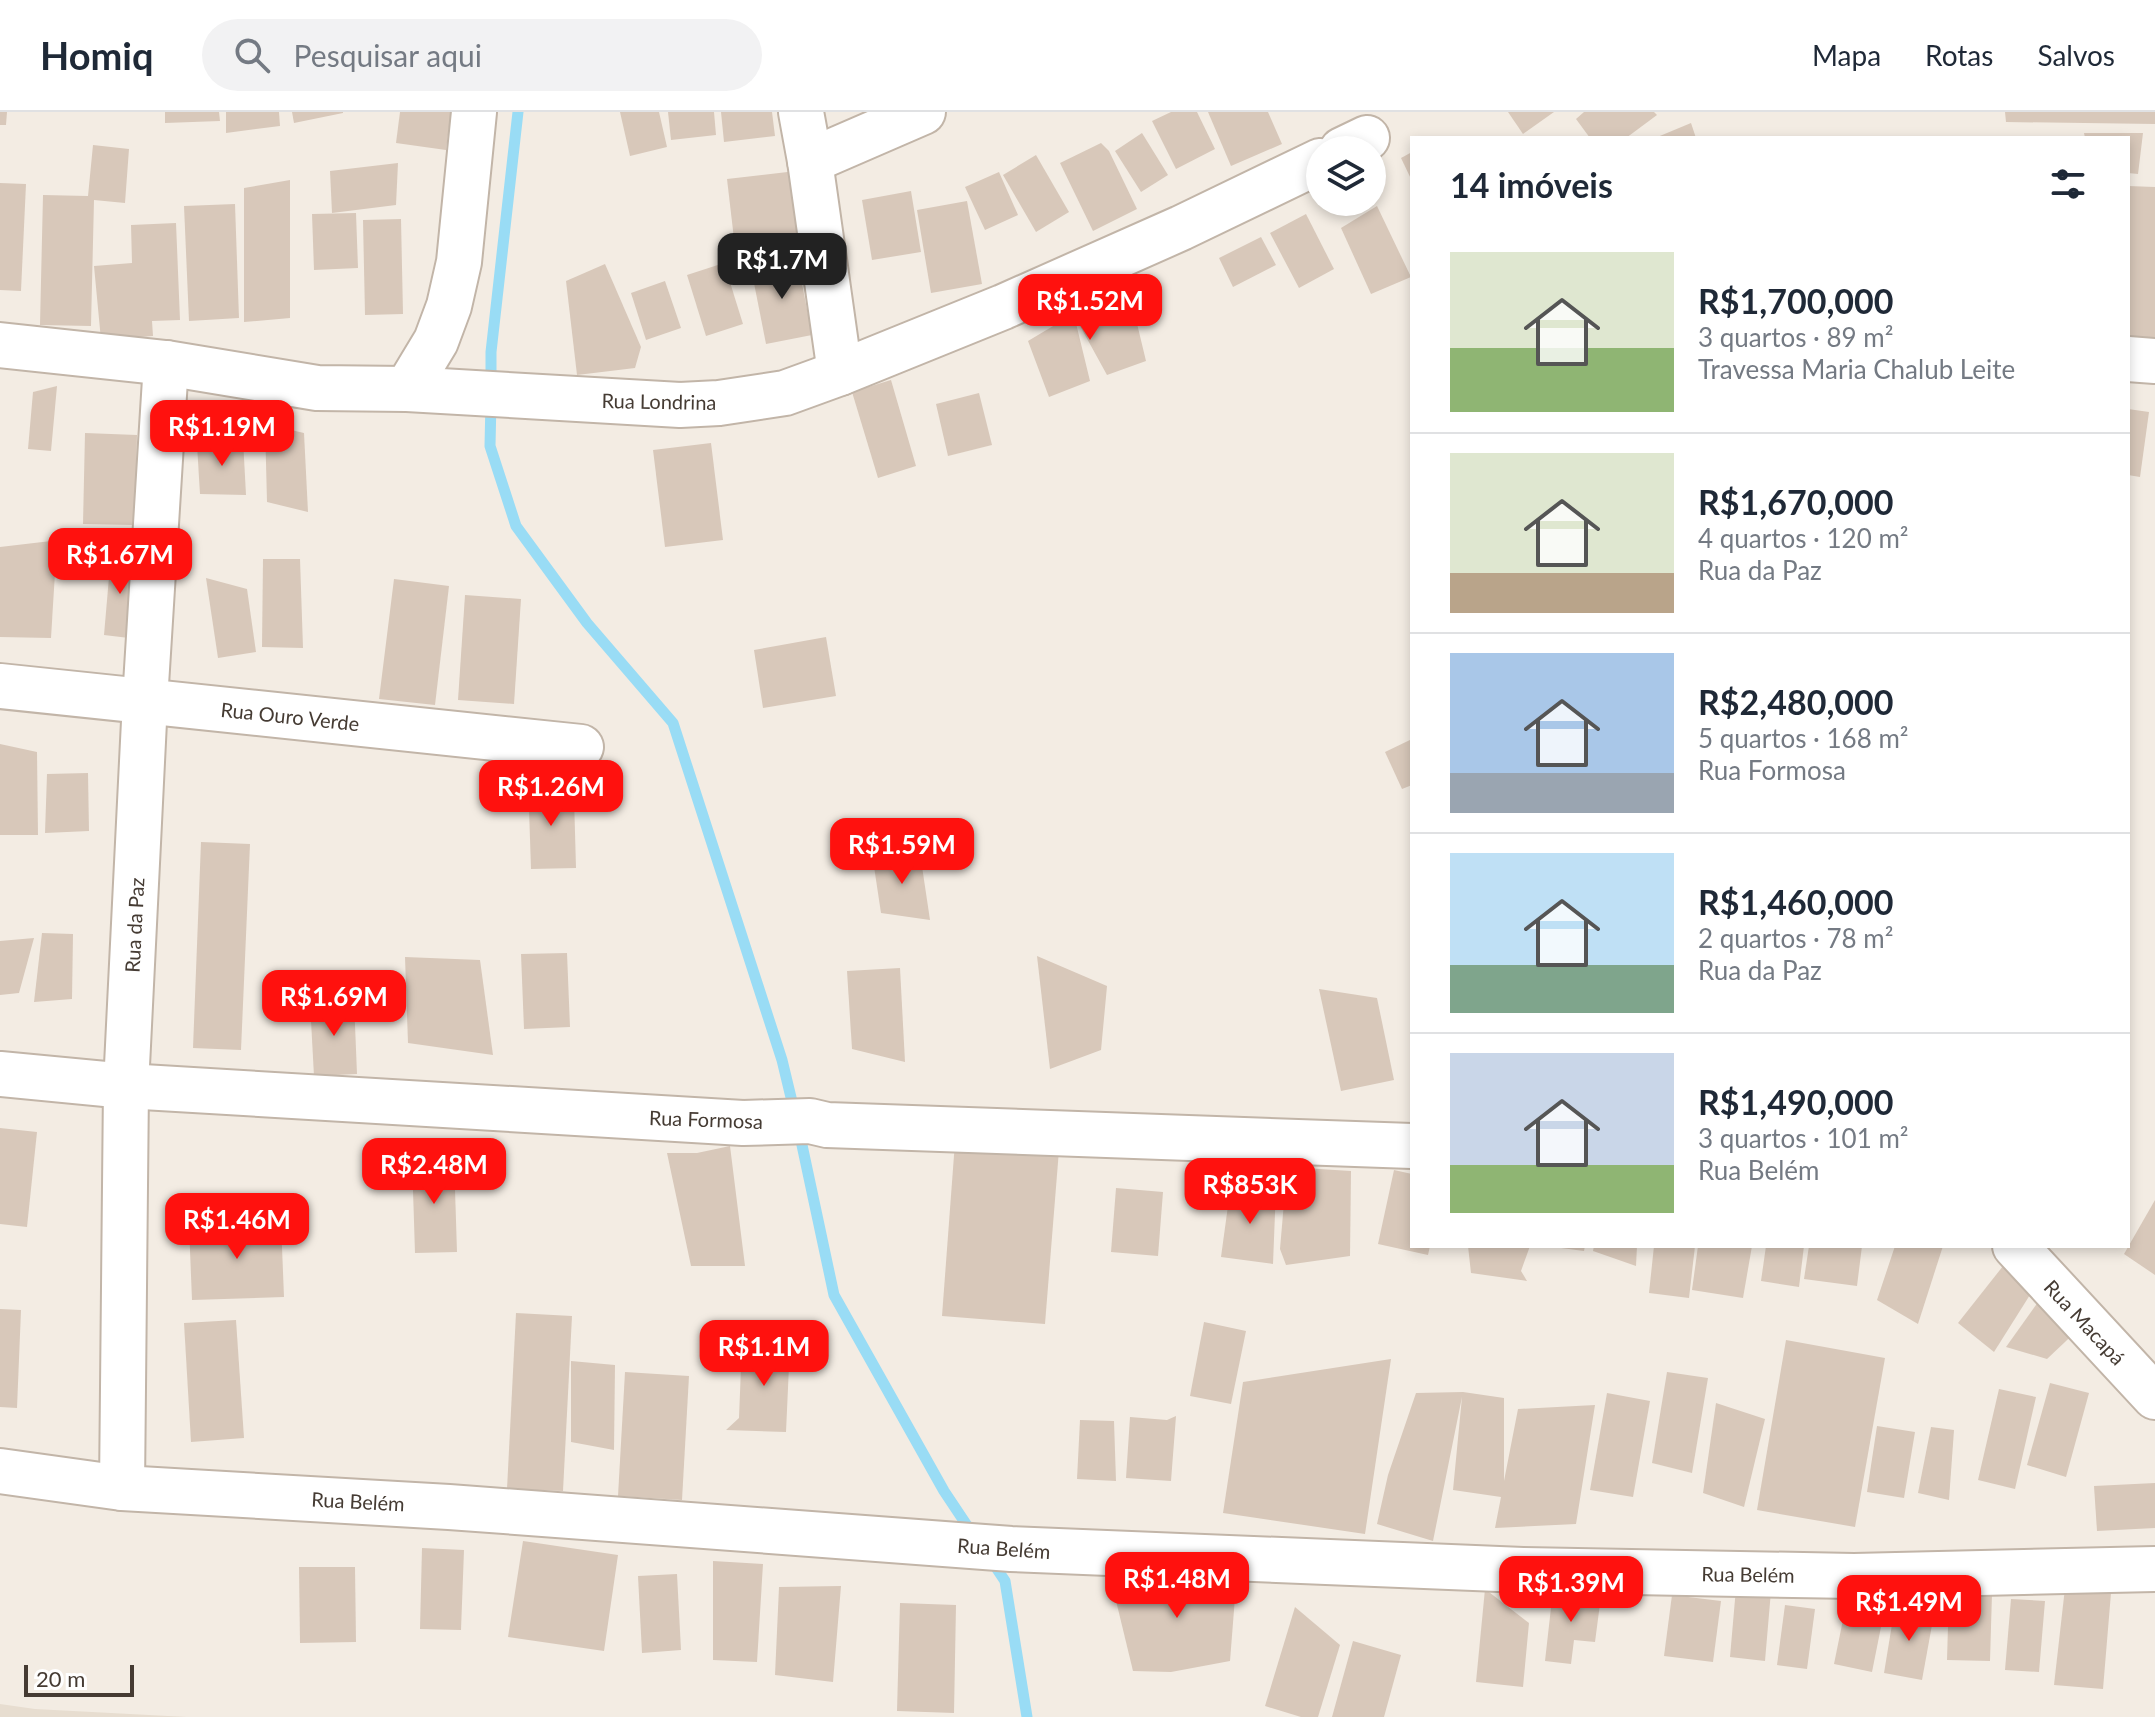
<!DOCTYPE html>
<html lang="pt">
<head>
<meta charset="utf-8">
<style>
	body { margin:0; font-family:Lato,sans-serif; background:#f2f2f3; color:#1f2937; height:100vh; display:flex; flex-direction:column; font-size:30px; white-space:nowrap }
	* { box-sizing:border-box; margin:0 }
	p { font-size:26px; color:#747a83 }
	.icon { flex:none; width:44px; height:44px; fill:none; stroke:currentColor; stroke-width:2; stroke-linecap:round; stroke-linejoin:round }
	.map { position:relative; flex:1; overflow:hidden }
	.side { position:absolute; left:1410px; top:24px; width:720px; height:1112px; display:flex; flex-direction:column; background:#fff; border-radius:0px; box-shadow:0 4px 12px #0003 }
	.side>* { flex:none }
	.controls { position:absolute; left:1306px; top:24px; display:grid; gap:16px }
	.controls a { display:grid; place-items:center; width:80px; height:80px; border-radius:50%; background:#fff; box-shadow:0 4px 12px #0003; font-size:40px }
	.scale { position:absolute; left:24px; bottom:20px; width:110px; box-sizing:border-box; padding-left:8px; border:4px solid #453b33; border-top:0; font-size:22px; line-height:28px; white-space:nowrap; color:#453b33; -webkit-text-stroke:6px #fff; paint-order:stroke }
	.price { position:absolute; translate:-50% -68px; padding:0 18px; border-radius:16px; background:#ff110e; color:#fff; font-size:26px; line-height:52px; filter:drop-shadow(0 2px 4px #0008) }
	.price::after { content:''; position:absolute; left:50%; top:48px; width:24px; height:18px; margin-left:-12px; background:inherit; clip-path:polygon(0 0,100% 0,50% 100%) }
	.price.active { background:#222; color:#fff }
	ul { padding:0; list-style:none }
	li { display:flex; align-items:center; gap:24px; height:200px; padding:0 40px }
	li+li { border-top:2px solid #e0e1e3 }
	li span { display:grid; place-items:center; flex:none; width:224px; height:160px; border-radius:0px; color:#555 }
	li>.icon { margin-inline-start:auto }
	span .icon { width:96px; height:96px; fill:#fffc; stroke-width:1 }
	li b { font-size:34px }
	h2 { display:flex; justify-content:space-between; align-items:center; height:96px; padding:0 40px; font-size:34px }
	header { display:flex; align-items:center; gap:48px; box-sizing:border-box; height:112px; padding:0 40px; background:#fff; border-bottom:2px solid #e0e1e3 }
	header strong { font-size:38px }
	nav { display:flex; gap:44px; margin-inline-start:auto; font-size:28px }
	.search { width:560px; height:72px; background:#f2f2f3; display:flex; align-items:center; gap:20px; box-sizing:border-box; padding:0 28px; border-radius:44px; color:#747a83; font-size:30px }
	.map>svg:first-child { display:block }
	.residential { fill:#e7ddd0 }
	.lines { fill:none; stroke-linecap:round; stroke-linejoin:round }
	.stream { stroke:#99dcf5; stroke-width:11 }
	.building { fill:#d8c8ba }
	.minor-casing { stroke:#c2b5a8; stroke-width:48 }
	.minor { stroke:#fff; stroke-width:44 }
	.labels { text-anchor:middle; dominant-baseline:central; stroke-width:8; stroke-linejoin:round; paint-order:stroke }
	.street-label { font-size:20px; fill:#453b33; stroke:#fff }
</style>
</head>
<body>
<header>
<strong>Homiq</strong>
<div class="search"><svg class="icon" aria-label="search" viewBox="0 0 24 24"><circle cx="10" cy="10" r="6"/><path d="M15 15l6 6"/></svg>Pesquisar aqui</div>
<nav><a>Mapa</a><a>Rotas</a><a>Salvos</a></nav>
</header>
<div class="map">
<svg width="2155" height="1605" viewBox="0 0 2155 1605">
	<rect width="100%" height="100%" fill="#f3ece3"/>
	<!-- residential -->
	<path class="residential" d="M0 1592 35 1597 187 1605H0Z"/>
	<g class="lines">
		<!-- stream -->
		<g class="stream">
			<path d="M491 272V240L518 0"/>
			<path d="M491 289 490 334 516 414 587 511 673 611 782 948 795 1002"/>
			<path d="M799 1019 834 1183 944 1379 974 1424"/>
			<path d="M991 1448 1005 1469 1027 1605"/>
		</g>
	</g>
	<!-- building -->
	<g class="building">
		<path d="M0 0H7L6 13H0Z"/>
		<path d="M165 0H219L220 9 165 11Z"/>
		<path d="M226 0H279L280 14 226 21Z"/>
		<path d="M292 0H343V1L294 11Z"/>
		<path d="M400 0H451L446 38 396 31Z"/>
		<path d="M620 0H659L667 35 630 44Z"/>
		<path d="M668 0H714L716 23 671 28Z"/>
		<path d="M721 0H772L775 24 724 30Z"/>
		<path d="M1171 0H1197L1215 37 1176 57 1152 9Z"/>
		<path d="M1208 0H1268L1282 32 1231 54Z"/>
		<path d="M1508 0H1554L1523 22Z"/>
		<path d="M1584 0H1654L1657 3 1626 26H1590L1576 7Z"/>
		<path d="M2005 0H2155V12L2006 10Z"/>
		<path d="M1691 11 1696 26H1655Z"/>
		<path d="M1142 21 1168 63 1141 80 1115 39Z"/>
		<path d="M2084 21H2143L2138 62 2128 61V26H2085Z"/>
		<path d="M1101 31 1109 39 1137 97 1093 119 1060 51Z"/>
		<path d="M93 33 129 37 125 91 94 88 91 214 40 213 43 83 88 84Z"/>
		<path d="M1412 40V69L1401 46Z"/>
		<path d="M1036 43 1069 100 1036 120 1003 63Z"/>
		<path d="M398 51 396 93 332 101 330 59Z"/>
		<path d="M796 59 804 136 736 144 727 67Z"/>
		<path d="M999 60 1018 103 985 118 965 75Z"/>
		<path d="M290 68V206L244 210V76Z"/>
		<path d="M0 71 26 72 21 179 0 178Z"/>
		<path d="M2128 74 2155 75V233L2128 231Z"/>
		<path d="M911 79 921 140 872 148 862 88Z"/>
		<path d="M967 89 982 172 931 181 917 98Z"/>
		<path d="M235 92 239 206 189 209 184 94Z"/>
		<path d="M1377 94 1411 165 1371 182 1341 116Z"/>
		<path d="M356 101 358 156 314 158 312 102Z"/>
		<path d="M1306 102 1334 157 1299 176 1270 121Z"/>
		<path d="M401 107 403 202 365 203 363 108Z"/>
		<path d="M176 111 180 208 152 209 153 224 101 228 94 154 132 151 131 113Z"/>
		<path d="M1261 125 1276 153 1233 175 1219 146Z"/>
		<path d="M797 146 812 223 766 232 751 156Z"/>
		<path d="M724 151 743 212 706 224 687 163Z"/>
		<path d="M605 152 641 235 635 256 577 263 566 169Z"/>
		<path d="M665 169 681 216 646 228 631 181Z"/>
		<path d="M1127 170 1146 249 1107 263 1074 203 1090 269 1049 285 1028 229Z"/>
		<path d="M891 268 916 354 878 366 852 280Z"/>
		<path d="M57 274 51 339 28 337 33 280Z"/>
		<path d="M979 281 992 333 948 344 936 292Z"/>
		<path d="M2128 297 2149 300 2140 365 2128 363Z"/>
		<path d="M265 312 304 321 308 400 267 390Z"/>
		<path d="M85 321 137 323 135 413 83 412Z"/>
		<path d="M243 327 246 383 200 382 197 333Z"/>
		<path d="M711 331 723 428 665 435 653 338Z"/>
		<path d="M51 429 56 444 51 526 0 525V435Z"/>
		<path d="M111 442 135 444 129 526 104 523Z"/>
		<path d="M263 447H300L303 536 262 535Z"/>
		<path d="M206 466 247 477 256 540 218 546Z"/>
		<path d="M394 467 449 474 435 593 379 587Z"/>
		<path d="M465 483 521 487 514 592 458 588Z"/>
		<path d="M826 525 836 584 763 596 754 538Z"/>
		<path d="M1412 627V673L1402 677 1385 640Z"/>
		<path d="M0 632 37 640 38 723H0Z"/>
		<path d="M88 661 89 719 45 721 47 662Z"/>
		<path d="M528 667 574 685 576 756 531 757Z"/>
		<path d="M201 730 250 732 241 938 193 936Z"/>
		<path d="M920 741 930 808 881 801 873 748Z"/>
		<path d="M42 821 73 822 72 887 34 890Z"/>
		<path d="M34 826 19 881 0 883V829Z"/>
		<path d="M567 841 570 915 524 917 521 842Z"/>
		<path d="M1037 844 1107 874 1101 938 1050 957Z"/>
		<path d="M405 845 480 848 493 943 408 931Z"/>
		<path d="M900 856 905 950 852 937 847 859Z"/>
		<path d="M1319 877 1377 886 1394 968 1341 979Z"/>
		<path d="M354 888 357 962 314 964 310 890Z"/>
		<path d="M0 1016 37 1020 27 1115 0 1112Z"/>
		<path d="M955 1030 1059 1038 1045 1212 942 1204Z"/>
		<path d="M730 1034 745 1154H691L667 1041H697Z"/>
		<path d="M454 1046 457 1140 415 1141 412 1047Z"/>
		<path d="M1287 1055 1351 1059 1350 1144 1286 1153 1280 1137Z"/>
		<path d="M1394 1058 1412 1062V1134H1430L1428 1143 1378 1132Z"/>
		<path d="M1116 1076 1163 1080 1158 1144 1111 1140Z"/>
		<path d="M1276 1076 1273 1152 1221 1145 1230 1079Z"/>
		<path d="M2155 1088V1163L2124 1142Z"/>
		<path d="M281 1110 284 1185 192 1188 189 1114Z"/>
		<path d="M1468 1134H1530L1521 1159 1527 1169 1471 1161Z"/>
		<path d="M1561 1134H1585L1584 1139 1561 1136Z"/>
		<path d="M1594 1134H1637L1636 1154 1593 1139Z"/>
		<path d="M1654 1134H1695L1689 1186 1649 1181Z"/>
		<path d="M1698 1134H1752L1743 1186 1692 1178Z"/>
		<path d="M1766 1134H1804L1799 1175 1761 1169Z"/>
		<path d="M1809 1134H1862L1857 1174 1804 1167Z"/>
		<path d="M1895 1134H1943L1918 1212 1877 1188Z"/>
		<path d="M2007 1149 2035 1175 1994 1240 1958 1211Z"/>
		<path d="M2046 1179 2084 1212 2047 1247 2006 1235Z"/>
		<path d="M0 1197 21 1198 17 1296 0 1295Z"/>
		<path d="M516 1201 572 1204 563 1379 507 1377Z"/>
		<path d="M236 1208 244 1326 191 1330 184 1211Z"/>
		<path d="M1204 1210 1246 1219 1231 1292 1190 1284Z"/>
		<path d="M1786 1228 1885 1246 1855 1415 1757 1398Z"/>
		<path d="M742 1230 790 1232 786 1320 726 1318 739 1306Z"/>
		<path d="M1391 1247 1365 1422 1223 1401 1243 1270Z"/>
		<path d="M571 1249 615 1253 614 1338 571 1330Z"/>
		<path d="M625 1260 689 1264 682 1388 618 1384Z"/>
		<path d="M1667 1260 1708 1266 1692 1361 1652 1351Z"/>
		<path d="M2050 1271 2089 1281 2066 1365 2027 1353Z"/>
		<path d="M1999 1277 2036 1285 2015 1377 1978 1368Z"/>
		<path d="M1463 1280 1504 1286V1369L1518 1297 1595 1293 1576 1412 1495 1416 1501 1385 1453 1378 1462 1285 1433 1429 1377 1412 1388 1363 1416 1281Z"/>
		<path d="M1607 1281 1650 1289 1633 1385 1590 1378Z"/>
		<path d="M1716 1291 1765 1307 1744 1395 1703 1381Z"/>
		<path d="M1176 1304 1171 1369 1126 1366 1130 1305 1167 1308Z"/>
		<path d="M1080 1308 1114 1309 1116 1369 1077 1367Z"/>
		<path d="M1877 1314 1915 1320 1904 1386 1867 1380Z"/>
		<path d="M1931 1315 1954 1318 1949 1388 1918 1381Z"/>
		<path d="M2155 1371V1416L2097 1419 2094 1374Z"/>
		<path d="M523 1429 618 1443 604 1539 508 1525Z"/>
		<path d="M422 1436 464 1438 461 1518 420 1517Z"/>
		<path d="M713 1449 763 1452 757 1550 713 1548Z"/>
		<path d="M299 1455H355L356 1530 300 1531Z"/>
		<path d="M1237 1460 1230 1549 1171 1560 1133 1559 1111 1468Z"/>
		<path d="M677 1462 681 1538 642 1541 638 1464Z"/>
		<path d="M2066 1467 2112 1469 2103 1577 2054 1573Z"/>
		<path d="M841 1474 833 1570 775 1563 779 1475Z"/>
		<path d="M1736 1476 1771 1479 1765 1549 1730 1545Z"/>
		<path d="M1485 1477 1529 1511 1523 1575 1476 1570Z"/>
		<path d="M1553 1478 1601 1484 1595 1530 1574 1528 1571 1552 1545 1549Z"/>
		<path d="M1949 1480 1992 1481 1990 1549 1947 1548Z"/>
		<path d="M1672 1483 1721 1489 1713 1550 1664 1544Z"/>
		<path d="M1848 1483 1886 1490 1872 1560 1834 1552Z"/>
		<path d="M2011 1487 2045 1489 2039 1560 2005 1558Z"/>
		<path d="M900 1491 956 1493 954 1601 897 1599Z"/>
		<path d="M1785 1493 1815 1497 1807 1557 1777 1553Z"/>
		<path d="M1895 1494 1934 1502 1922 1568 1884 1561Z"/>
		<path d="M1295 1495 1340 1533 1318 1605H1301L1265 1594Z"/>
		<path d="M1353 1529 1401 1543 1384 1605H1332Z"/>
	</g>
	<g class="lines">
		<!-- minor casing -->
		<g class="minor-casing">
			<g id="minor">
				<path d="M801 0 810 49 840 261"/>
				<path d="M1342 38 1367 26"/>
				<path d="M810 49 923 0"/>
				<path d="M0 233 166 251 317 276 407 277 680 293 719 291 785 281 840 261 1003 195 1181 116 1320 49"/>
				<path d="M2128 247 2155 249"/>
				<path d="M407 277 436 229 449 194 459 150 474 0"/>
				<path d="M0 574 581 635"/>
				<path d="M0 962 126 974 743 1011 810 1009 827 1013 1412 1034"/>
				<path d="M2015 1134 2155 1285"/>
				<path d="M0 1359 122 1376 449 1395 1011 1437 1523 1458 1854 1464 2155 1457"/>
				<path d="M122 1376 126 974 145 589 166 251"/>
			</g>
		</g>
		<!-- minor -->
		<use href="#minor" class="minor"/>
	</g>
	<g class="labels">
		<!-- street labels -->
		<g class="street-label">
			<text transform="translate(659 289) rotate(1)">Rua Londrina</text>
			<text transform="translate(290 604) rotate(6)">Rua Ouro Verde</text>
			<text transform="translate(134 813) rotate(-87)">Rua da Paz</text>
			<text transform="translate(706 1007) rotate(2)">Rua Formosa</text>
			<text transform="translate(2085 1210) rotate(47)">Rua Macapá</text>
			<text transform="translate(358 1389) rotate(3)">Rua Belém</text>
			<text transform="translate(1004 1436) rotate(4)">Rua Belém</text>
			<text transform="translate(1748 1462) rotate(1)">Rua Belém</text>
		</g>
	</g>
</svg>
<div class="controls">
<a><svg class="icon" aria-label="layers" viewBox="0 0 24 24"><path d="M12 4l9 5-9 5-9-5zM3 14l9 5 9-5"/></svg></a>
</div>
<div class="scale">20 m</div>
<b class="price active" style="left:782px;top:189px">R$1.7M</b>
<b class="price" style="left:1090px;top:230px">R$1.52M</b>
<b class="price" style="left:222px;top:356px">R$1.19M</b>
<b class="price" style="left:120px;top:484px">R$1.67M</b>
<b class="price" style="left:551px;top:716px">R$1.26M</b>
<b class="price" style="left:902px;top:774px">R$1.59M</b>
<b class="price" style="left:334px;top:926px">R$1.69M</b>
<b class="price" style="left:434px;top:1094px">R$2.48M</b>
<b class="price" style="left:1250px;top:1114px">R$853K</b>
<b class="price" style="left:237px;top:1149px">R$1.46M</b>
<b class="price" style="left:764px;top:1276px">R$1.1M</b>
<b class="price" style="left:1177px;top:1508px">R$1.48M</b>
<b class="price" style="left:1571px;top:1512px">R$1.39M</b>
<b class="price" style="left:1909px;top:1531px">R$1.49M</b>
<section class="side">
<h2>14 imóveis<svg class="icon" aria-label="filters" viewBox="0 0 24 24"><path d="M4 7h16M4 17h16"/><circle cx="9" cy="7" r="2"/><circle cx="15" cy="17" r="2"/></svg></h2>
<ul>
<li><span style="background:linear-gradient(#dfe7d0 60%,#8fb573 0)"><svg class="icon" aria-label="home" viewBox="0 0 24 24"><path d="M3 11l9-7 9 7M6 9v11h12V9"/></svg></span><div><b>R$1,700,000</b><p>3 quartos · 89 m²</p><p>Travessa Maria Chalub Leite</p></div></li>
<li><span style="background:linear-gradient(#dfe7d0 75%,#b9a48a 0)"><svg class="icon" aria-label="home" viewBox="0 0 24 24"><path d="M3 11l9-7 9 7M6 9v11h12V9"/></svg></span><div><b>R$1,670,000</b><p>4 quartos · 120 m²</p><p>Rua da Paz</p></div></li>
<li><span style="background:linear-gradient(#a9c7e8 75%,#9aa5b1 0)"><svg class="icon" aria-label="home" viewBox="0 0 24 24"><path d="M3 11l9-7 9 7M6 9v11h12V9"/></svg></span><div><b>R$2,480,000</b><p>5 quartos · 168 m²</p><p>Rua Formosa</p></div></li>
<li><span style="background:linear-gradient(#bfe0f5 70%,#7fa58c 0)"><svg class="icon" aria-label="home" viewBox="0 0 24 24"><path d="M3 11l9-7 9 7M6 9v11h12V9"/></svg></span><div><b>R$1,460,000</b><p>2 quartos · 78 m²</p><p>Rua da Paz</p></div></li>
<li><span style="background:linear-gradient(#c9d6e8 70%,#8fb573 0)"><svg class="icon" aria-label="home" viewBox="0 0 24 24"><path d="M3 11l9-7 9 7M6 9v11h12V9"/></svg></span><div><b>R$1,490,000</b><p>3 quartos · 101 m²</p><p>Rua Belém</p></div></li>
</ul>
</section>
</div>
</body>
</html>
